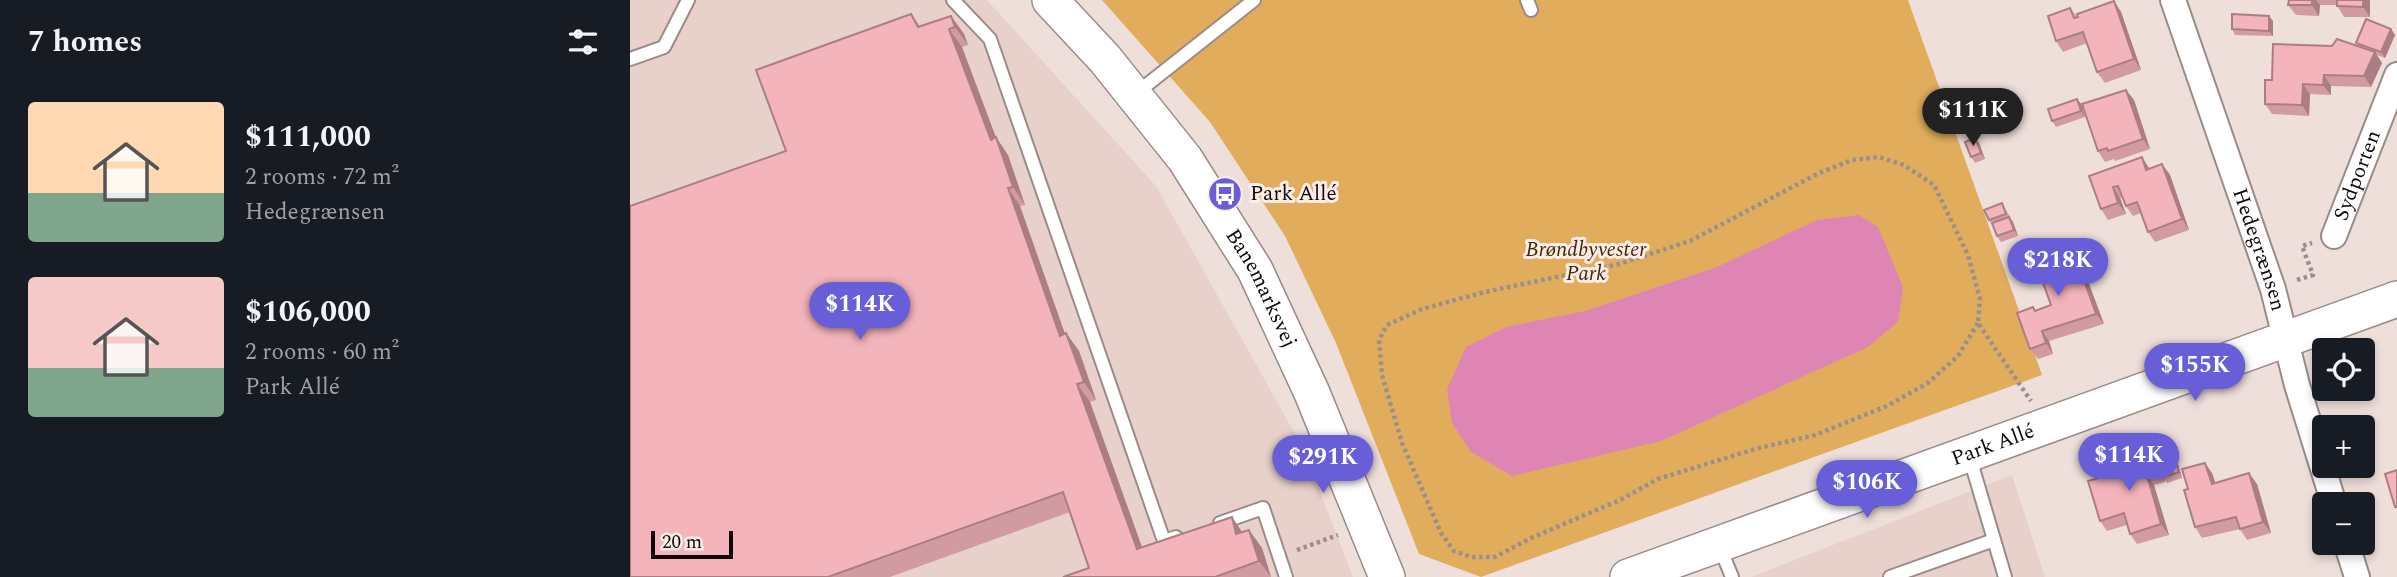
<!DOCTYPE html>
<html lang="en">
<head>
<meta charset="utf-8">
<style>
	body { margin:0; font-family:Spectral,serif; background:#20242c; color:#f1f3f6; height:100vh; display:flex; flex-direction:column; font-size:26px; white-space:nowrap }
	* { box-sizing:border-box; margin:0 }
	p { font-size:23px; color:#9ea1a6 }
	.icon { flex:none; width:38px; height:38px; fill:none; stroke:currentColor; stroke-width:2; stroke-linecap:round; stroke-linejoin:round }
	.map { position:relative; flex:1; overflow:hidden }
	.sheet { display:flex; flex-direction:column; background:#171b24; width:630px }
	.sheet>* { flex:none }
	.fabs { position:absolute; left:1682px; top:338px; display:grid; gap:14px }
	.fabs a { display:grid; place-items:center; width:63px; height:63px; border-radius:7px; background:#171b24; box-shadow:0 4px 10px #0003; font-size:35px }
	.scale { position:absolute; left:21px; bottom:18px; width:82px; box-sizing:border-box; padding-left:7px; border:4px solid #100b0a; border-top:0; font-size:19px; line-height:24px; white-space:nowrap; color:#100b0a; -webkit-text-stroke:5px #fcece8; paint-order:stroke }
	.price { position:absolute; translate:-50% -60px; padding:0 16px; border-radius:24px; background:#685ed8; color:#fff; font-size:23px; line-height:46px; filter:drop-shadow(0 2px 4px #0008) }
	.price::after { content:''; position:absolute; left:50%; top:42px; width:21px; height:16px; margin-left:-10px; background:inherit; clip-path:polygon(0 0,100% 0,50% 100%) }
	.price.active { background:#222; color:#fff }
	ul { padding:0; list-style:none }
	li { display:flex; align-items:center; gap:21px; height:175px; padding:0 28px }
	li span { display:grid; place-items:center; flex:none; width:196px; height:140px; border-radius:7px; color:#555 }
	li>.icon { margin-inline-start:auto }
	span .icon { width:84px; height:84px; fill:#fffc; stroke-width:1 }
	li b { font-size:30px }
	h2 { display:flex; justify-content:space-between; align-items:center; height:84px; padding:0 28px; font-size:30px }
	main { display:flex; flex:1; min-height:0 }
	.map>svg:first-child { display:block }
	.built { fill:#e9d1cb }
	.green { fill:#e1ad5d }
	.water { fill:#df85b3 }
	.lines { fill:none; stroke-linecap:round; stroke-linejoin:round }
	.lane-casing { stroke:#9a8b88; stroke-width:16 }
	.street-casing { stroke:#9a8b88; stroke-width:28 }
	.secondary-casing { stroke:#9a8b88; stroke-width:38 }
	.path { stroke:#9a8f8c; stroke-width:4.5; stroke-dasharray:3.5 3.5; stroke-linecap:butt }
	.lane { stroke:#fff; stroke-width:12 }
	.street { stroke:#fff; stroke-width:24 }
	.secondary { stroke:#fff; stroke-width:35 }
	.wall { fill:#d29ba2 }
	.shaded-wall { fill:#ab7e84 }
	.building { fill:#f4b4bc; stroke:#ab7e84; stroke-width:2 }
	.labels { text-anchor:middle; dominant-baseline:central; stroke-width:6; stroke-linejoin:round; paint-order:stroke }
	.street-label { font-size:21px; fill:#100b0a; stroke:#fcece8 }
	.poi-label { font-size:21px; fill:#100b0a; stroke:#fcece8; text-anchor:start }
	.park-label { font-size:21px; font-style:italic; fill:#402a03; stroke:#fcece8 }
</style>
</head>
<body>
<main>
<section class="sheet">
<h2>7 homes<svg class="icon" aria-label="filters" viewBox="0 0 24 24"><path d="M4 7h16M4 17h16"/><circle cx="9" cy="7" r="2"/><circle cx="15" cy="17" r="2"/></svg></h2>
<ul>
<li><span style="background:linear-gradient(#ffd9b3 65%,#7fa58c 0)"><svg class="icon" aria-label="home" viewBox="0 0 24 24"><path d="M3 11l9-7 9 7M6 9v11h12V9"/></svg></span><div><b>$111,000</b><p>2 rooms · 72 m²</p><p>Hedegrænsen</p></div></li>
<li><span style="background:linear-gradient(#f6c9c9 65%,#7fa58c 0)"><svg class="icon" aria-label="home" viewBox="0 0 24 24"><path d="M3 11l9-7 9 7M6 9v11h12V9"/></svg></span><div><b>$106,000</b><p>2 rooms · 60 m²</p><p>Park Allé</p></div></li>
</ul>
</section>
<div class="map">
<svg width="1767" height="577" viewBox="0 0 1767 577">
	<rect width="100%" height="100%" fill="#efdfdb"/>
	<!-- built -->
	<g class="built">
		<path d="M0 0H357L526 186 673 448 723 577H0Z"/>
		<path d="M1382 475 1415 577H1121Z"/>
	</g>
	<!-- green -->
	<path class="green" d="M472 0H1278L1412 375 851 577 789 554 706 343 655 236 580 122Z"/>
	<!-- water -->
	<path class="water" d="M1229 215 1248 227 1273 287 1268 322 1238 347 1031 441 882 476 841 452 822 423 817 389 836 347 876 327 955 311 1087 267 1187 220Z"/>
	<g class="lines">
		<!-- lane casing -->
		<g class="lane-casing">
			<g id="lane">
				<path d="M323 0 360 39 534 541 546 537"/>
				<path d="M897 0 901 10"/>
				<path d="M0 59 34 47 58 0"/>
				<path d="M504 95 624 0"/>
				<path d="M1339 455 1375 577"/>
				<path d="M590 523 633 508 656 577"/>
				<path d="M1089 545 1102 577"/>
				<path d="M1260 577 1364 540"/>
			</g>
		</g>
		<!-- street casing -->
		<g class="street-casing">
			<g id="street">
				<path id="s1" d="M1543 0 1643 289 1667 385 1704 504"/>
				<path id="s2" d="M1704 236 1767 75"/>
				<path d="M1716 542 1727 577"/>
			</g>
		</g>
		<!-- secondary casing -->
		<g class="secondary-casing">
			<g id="secondary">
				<path id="s3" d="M420 0 475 59 555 159 625 270 682 393 757 577"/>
				<path id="s4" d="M998 577 1767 299"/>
			</g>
		</g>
		<!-- path -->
		<g class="path">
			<path d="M1667 280 1683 275 1672 246 1682 243"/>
			<path d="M1348 323 1328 356 1298 383 1257 406 1185 435 1125 449 1028 479 990 500 901 538 865 557H841L824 551 811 533 772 443 752 375 749 340 757 325 792 309 855 292 989 264 1060 241 1189 173 1222 160 1249 157 1274 165 1304 185 1338 255 1350 299 1348 323 1401 401"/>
			<path d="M667 550 708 535"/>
		</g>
		<!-- lane -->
		<use href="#lane" class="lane"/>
		<!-- street -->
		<use href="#street" class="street"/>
		<!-- secondary -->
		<use href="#secondary" class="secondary"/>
	</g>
	<!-- wall -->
	<g class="wall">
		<path d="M1659 0H1740V17H1714L1707 5H1690L1689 16 1666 15 1658 5Z"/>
		<path d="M1484 1 1491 12 1511 70 1475 83 1467 72 1457 43 1433 52 1426 41 1440 8 1447 17Z"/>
		<path d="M281 14 290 26 321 16 334 34 338 45 332 47 366 138 378 155 395 205 390 206 435 334 436 333 449 351 466 400 460 402 512 547 602 517 612 532 619 530 632 548 641 577H433L459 568 440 512 260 577H0L156 151Z"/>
		<path d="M1643 21V36L1605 35 1602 29Z"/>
		<path d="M1761 29 1765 35 1755 58 1747 55 1752 63 1741 87 1701 86V95L1680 94 1679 116 1642 114 1635 104 1642 80 1729 47 1726 43Z"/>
		<path d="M1496 90 1504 100 1520 149 1485 161 1484 159 1475 162 1468 151Z"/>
		<path d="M1447 99 1451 104 1455 117 1426 127 1422 121Z"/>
		<path d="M1345 138 1349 143 1355 159 1345 163 1341 157Z"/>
		<path d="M1532 164 1540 175 1559 230 1525 242 1518 232 1511 213 1503 216 1496 206 1493 197 1490 198 1496 214 1478 220 1471 209 1459 176 1520 169Z"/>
		<path d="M1372 203 1383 222 1388 236 1371 242 1367 236 1363 226 1359 220Z"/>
		<path d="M1443 249 1450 260 1474 324 1419 341 1423 354 1408 359 1400 349 1403 307 1406 311 1421 305Z"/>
		<path d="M1526 451H1544L1552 478 1537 483 1535 480V482L1524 485 1539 535 1507 544 1500 534 1497 525 1477 531 1470 521 1497 477 1511 473Z"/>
		<path d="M1582 473 1585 483 1627 484 1641 533 1617 540 1610 529 1572 538 1565 527 1558 489Z"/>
	</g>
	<!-- shaded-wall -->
	<g class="shaded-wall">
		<path d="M1682 0H1686L1690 5 1689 16 1682 5Z"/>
		<path d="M1733 0H1740V17L1733 7Z"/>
		<path d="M1484 1 1491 12 1511 70 1504 59Z"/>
		<path d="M321 16 334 34 338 45 325 27Z"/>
		<path d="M1639 16 1643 21V36L1639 31Z"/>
		<path d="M319 29 332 47 371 151 366 137 378 155 395 205 383 187 361 140Z"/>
		<path d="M1761 29 1765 35 1755 58 1751 52Z"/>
		<path d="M1745 52 1752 63 1741 87 1734 76Z"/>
		<path d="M1694 75 1701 86V95L1693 85Z"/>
		<path d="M1673 84 1680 94 1679 116 1672 105Z"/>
		<path d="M1496 90 1504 100 1520 149 1513 139Z"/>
		<path d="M1447 99 1451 104 1455 117 1451 111Z"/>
		<path d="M1345 138 1349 143 1355 159 1351 153Z"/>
		<path d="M1512 157 1519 168 1524 181 1516 170Z"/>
		<path d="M1532 164 1540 175 1559 230 1552 219Z"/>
		<path d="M1483 187 1490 198 1496 214 1488 203Z"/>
		<path d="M378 188 390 206 442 354 430 336Z"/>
		<path d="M1379 217 1383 222 1388 236 1384 230Z"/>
		<path d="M1443 249 1450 260 1474 324 1466 314Z"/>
		<path d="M1412 331 1419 341 1423 354 1416 343Z"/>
		<path d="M436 333 449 351 466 400 454 382Z"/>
		<path d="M447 384 460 402 519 567 507 549Z"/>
		<path d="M1518 439 1526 450 1534 477H1533L1535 482 1528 471Z"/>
		<path d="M1541 446 1544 451 1552 478 1549 472Z"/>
		<path d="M1575 463 1582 473 1589 494 1582 484Z"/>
		<path d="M1619 473 1627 484 1641 533 1633 522Z"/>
		<path d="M1517 475 1524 485 1539 535 1531 524Z"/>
		<path d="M602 517 614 535 606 534Z"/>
		<path d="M619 530 632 548 641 577 629 561Z"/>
	</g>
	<!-- building -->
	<g class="building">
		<path d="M1659 0H1682V5H1658Z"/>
		<path d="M1707 0H1733V7L1707 6Z"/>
		<path d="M1484 1 1504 59 1467 72 1453 32 1426 41 1418 16 1440 8 1444 18 1448 17 1447 14Z"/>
		<path d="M281 14 288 27 321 16 325 27 319 29 361 140 366 137 383 187 378 188 430 336 436 333 454 382 447 384 507 549 602 517 606 534 619 530 629 561 585 577H433L459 568 433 492 198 577H0V206L156 151 126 70Z"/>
		<path d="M1602 14 1639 16V31L1602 29Z"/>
		<path d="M1736 19 1761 29 1751 52 1726 43Z"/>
		<path d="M1707 39 1745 52 1734 76 1694 75 1693 85 1673 84 1672 105 1635 104V80H1642L1643 44 1702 46Z"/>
		<path d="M1496 90 1513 139 1478 151 1477 148 1468 151 1452 104Z"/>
		<path d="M1447 99 1451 111 1422 121 1418 109Z"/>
		<path d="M1345 138 1351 153 1341 157 1335 142Z"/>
		<path d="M1512 157 1516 170 1532 164 1552 219 1518 232 1507 202 1496 206 1488 186 1483 187 1488 203 1471 209 1459 176Z"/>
		<path d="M1372 203 1376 214 1359 220 1354 210Z"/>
		<path d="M1379 217 1384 230 1367 236 1362 223Z"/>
		<path d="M1443 249 1466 314 1412 331 1416 343 1400 349 1387 313 1403 307 1405 311 1421 305 1406 263Z"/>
		<path d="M1518 439 1528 471 1517 475 1531 524 1500 534 1494 513 1470 521 1458 481 1493 471 1494 477 1511 473 1502 444Z"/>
		<path d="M1541 446 1549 472 1533 477 1525 451Z"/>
		<path d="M1575 463 1582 484 1619 473 1633 522 1610 529 1606 517 1565 527 1554 490 1558 489 1552 469Z"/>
		<path d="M1767 470V507H1765L1755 474Z"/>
	</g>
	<!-- icons -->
	<defs>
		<g id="bus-disc" transform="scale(1.75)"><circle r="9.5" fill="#685ed8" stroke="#fcece8"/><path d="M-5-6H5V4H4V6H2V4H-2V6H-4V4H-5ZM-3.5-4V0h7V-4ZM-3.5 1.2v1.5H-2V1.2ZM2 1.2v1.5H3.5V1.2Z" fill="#fff"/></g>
	</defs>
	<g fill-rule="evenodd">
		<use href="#bus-disc" x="595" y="194"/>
	</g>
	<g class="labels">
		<!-- street labels -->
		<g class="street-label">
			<text stroke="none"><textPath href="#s2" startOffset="65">Sydporten</textPath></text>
			<text stroke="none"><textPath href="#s1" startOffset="264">Hedegrænsen</textPath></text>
			<text stroke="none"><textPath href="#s3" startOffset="359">Banemarksvej</textPath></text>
			<text stroke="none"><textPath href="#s4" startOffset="388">Park Allé</textPath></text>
		</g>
		<!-- poi labels -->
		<g class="poi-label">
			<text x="620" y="194">Park Allé</text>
		</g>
		<!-- park labels -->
		<g class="park-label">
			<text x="956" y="250">Brøndbyvester<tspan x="956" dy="24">Park</tspan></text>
		</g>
	</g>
</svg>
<div class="fabs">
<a><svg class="icon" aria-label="locate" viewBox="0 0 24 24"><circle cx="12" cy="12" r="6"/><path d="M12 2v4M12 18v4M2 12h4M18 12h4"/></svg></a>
<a>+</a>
<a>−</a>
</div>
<div class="scale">20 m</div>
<b class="price active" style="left:1343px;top:148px">$111K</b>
<b class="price" style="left:1428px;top:298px">$218K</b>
<b class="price" style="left:230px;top:342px">$114K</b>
<b class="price" style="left:1565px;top:403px">$155K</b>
<b class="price" style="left:1499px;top:493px">$114K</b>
<b class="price" style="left:693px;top:495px">$291K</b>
<b class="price" style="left:1237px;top:520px">$106K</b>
</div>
</main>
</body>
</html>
